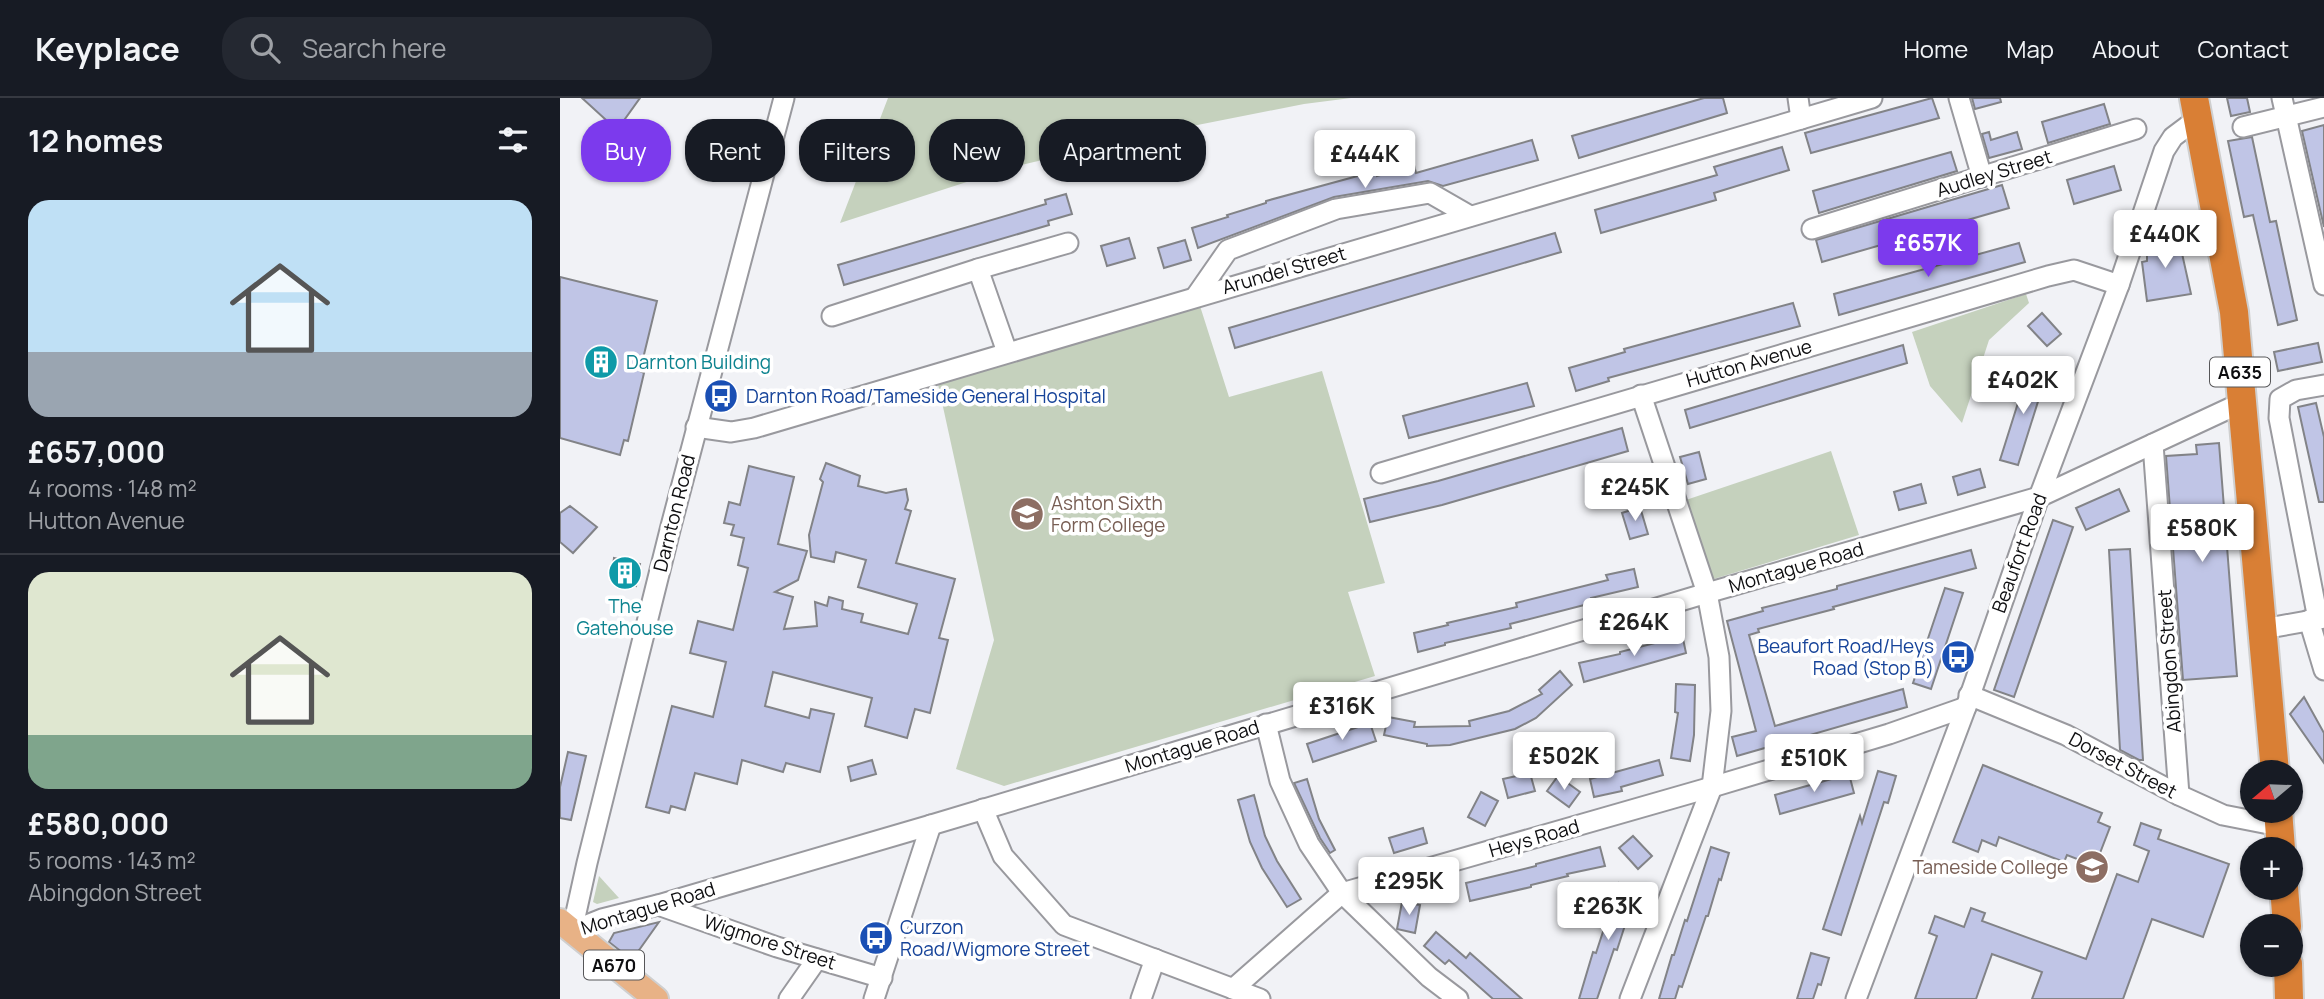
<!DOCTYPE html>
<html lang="en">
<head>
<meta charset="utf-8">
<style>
	body { margin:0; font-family:Manrope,sans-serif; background:#242831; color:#f1f3f6; height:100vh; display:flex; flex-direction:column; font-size:26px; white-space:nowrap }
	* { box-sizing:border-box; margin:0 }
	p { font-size:23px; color:#9ea1a6 }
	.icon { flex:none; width:38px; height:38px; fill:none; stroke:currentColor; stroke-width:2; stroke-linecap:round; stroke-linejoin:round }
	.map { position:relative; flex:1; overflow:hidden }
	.panel { display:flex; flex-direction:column; background:#171b24; width:560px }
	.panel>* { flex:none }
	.banner { position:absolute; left:21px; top:21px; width:665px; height:63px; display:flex; gap:14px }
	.needle { width:46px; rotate:251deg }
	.tools { position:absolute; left:1680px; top:662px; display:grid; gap:14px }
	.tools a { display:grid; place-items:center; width:63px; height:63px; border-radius:50%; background:#171b24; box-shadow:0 2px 5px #0004; font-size:35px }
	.price { position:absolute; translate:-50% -60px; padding:0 16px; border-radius:7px; background:#fff; color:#222; font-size:23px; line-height:46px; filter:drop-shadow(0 2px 4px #0008) }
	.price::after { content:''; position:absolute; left:50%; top:42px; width:21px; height:16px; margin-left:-10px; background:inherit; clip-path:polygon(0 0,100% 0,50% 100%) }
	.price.selected { background:#7c3aed; color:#fff }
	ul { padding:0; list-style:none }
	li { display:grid; align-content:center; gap:14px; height:371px; padding:0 28px }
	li+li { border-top:2px solid #363941 }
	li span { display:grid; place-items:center; height:217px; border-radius:21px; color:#555 }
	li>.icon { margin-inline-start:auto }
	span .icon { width:126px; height:126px; fill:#fffc; stroke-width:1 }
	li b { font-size:30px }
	h2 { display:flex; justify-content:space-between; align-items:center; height:84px; padding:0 28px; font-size:30px }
	.tag { padding:0 24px; border-radius:28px; background:#171b24; box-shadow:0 2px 5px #0004; font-size:24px; line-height:63px }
	.tag.selected { background:#7c3aed; color:#fff }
	header { display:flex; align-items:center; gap:42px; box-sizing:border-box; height:98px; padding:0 35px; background:#171b24; border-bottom:2px solid #363941 }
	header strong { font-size:33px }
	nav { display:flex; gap:38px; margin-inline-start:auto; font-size:24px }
	.search { width:490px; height:63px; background:#242831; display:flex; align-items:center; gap:18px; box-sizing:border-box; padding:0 24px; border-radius:28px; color:#9ea1a6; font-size:26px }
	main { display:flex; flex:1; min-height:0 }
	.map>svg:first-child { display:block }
	.green { fill:#c5d1bd }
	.building { fill:#c0c5e6; stroke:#828387; stroke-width:2 }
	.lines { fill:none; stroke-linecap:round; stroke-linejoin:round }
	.minor-casing { stroke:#99999e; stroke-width:23 }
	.major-casing { stroke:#cfcfcf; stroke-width:28 }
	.highway-casing { stroke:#cfcfcf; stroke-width:32 }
	.minor { stroke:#fff; stroke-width:19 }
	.major { stroke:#e8b286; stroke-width:24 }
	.highway { stroke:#d97f35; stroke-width:28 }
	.labels { text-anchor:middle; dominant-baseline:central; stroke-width:7; stroke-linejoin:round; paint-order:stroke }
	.shield { fill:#fff; stroke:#565658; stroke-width:2 }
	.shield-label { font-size:18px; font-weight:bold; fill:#0e0e10 }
	.street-label { font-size:19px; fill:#0e0e10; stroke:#fff }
	.culture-label { font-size:19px; fill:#0d838f; stroke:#fff; text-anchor:start }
	.transit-label { font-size:19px; fill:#164399; stroke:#fff; text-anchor:start }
	.education-label { font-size:19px; fill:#785e54; stroke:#fff; text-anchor:start }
</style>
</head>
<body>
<header>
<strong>Keyplace</strong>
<div class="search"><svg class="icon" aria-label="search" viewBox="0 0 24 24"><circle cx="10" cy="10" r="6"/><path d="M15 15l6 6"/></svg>Search here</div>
<nav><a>Home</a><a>Map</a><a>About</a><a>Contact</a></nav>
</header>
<main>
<section class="panel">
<h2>12 homes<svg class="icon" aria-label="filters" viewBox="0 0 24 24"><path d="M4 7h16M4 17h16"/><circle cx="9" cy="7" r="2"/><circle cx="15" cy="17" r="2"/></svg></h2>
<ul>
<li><span style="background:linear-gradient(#bfe0f5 70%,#9aa5b1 0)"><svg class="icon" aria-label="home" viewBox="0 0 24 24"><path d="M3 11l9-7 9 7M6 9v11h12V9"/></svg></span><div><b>£657,000</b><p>4 rooms · 148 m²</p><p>Hutton Avenue</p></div></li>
<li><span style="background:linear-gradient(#dfe7d0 75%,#7fa58c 0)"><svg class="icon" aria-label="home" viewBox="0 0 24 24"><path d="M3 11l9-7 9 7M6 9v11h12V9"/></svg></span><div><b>£580,000</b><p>5 rooms · 143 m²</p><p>Abingdon Street</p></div></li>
</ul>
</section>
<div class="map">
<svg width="1764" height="901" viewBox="0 0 1764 901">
	<rect width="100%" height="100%" fill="#f1f2f6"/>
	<!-- green -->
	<g class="green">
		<path d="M328 0H791L744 6 592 36 453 69 280 125Z"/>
		<path d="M1466 196 1469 205 1429 242 1402 325 1370 288 1352 234Z"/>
		<path d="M640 208 669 299 762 273 825 485 788 494 815 578 444 688 396 671 434 542 378 286Z"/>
		<path d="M1271 353 1299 437 1147 483 1120 404Z"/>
		<path d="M39 778 59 800 37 806 33 804Z"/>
	</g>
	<!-- building -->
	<g class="building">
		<path d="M22 0H80L57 32Z"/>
		<path d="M1144 0H1163L1167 15 1019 60 1012 38Z"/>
		<path d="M1372 0 1379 20 1251 55 1245 35Z"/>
		<path d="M1412 0H1440L1441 4 1415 11Z"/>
		<path d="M1667 0H1687L1690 14 1671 18Z"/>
		<path d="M1544 6 1550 26 1488 45 1482 24Z"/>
		<path d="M1764 27V129L1742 33Z"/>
		<path d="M1429 34 1431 42 1457 34 1462 51 1429 60 1422 36Z"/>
		<path d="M1692 39 1710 124 1716 123 1737 222 1718 227 1693 117 1684 119 1668 43Z"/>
		<path d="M972 42 978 62 883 88 868 83 774 99 638 150 632 130 668 119 667 117 706 105V103L816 73 817 78 854 67 856 75Z"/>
		<path d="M1222 49 1229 72 1154 95 1156 102 1041 135 1035 112 1157 77 1154 69Z"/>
		<path d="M1391 54 1397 73 1259 115 1253 93Z"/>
		<path d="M1554 68 1561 92 1514 106 1507 82Z"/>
		<path d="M1442 87 1449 110 1262 164 1256 142Z"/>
		<path d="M506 96 512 116 488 123 489 127 284 187 278 167 486 106 485 102Z"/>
		<path d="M1609 133 1619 142 1631 196 1587 203 1582 164 1587 163V156L1596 142Z"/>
		<path d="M995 135 1001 154 675 250 669 230Z"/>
		<path d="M569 140 575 160 547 168 541 148Z"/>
		<path d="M625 142 631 162 604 170 598 150Z"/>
		<path d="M1459 145 1465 164 1279 217 1274 196Z"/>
		<path d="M0 179 97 203 80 273 84 275 68 343 64 342 60 357 0 340Z"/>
		<path d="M1233 205 1240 228 1048 280 1049 283 1016 293 1009 270 1065 254 1064 251Z"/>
		<path d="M1482 215 1501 236 1487 248 1468 228Z"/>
		<path d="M1758 245 1762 264 1718 273 1714 254Z"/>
		<path d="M1343 247 1347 265 1130 330 1125 312Z"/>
		<path d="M1469 270 1487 275 1458 367 1440 362Z"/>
		<path d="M967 285 974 308 849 340 843 318Z"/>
		<path d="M1756 305 1764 339V404H1759L1738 309Z"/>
		<path d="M1062 330 1068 353 882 407 810 424 804 401 878 383Z"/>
		<path d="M1659 345 1677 578 1623 582 1606 358 1637 356 1636 347Z"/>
		<path d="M1139 354 1146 381 1128 386 1120 359Z"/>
		<path d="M266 365 300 378 298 388 326 395 346 391 348 402 345 411 351 413 336 465 395 481 379 540 388 542 370 615 355 611 347 640 305 628 312 600 213 574 205 608 249 620 251 611 274 616 260 674 226 665 223 674 182 662 177 686 135 675 125 712 111 708 109 715 86 709 112 608 153 619 166 564 130 555 138 523 173 532 188 470 178 467 184 440 171 437 174 427 164 425 169 404 180 407 189 368 234 379 218 446 247 453 238 482 215 494 233 499 224 531 257 528 255 504 267 508 269 499 283 503 282 511 303 516 301 524 348 536 357 506 298 489 306 462 276 454 274 464 251 459 249 437 263 384 260 381Z"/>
		<path d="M1420 371 1425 389 1398 397 1393 379Z"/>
		<path d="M1361 386 1366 405 1339 412 1334 394Z"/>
		<path d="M1559 391 1569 413 1526 432 1516 410Z"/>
		<path d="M10 408 37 429 13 455 0 444V415Z"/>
		<path d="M1080 409 1088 436 1070 441 1062 415Z"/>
		<path d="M1493 422 1513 429 1454 599 1434 592Z"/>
		<path d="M1570 451 1583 662H1579L1560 652 1549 452Z"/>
		<path d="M1411 452 1416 470 1273 509 1274 511 1198 531 1199 534 1189 537 1215 628 1343 591 1347 609 1177 658 1172 639 1196 633 1167 523 1203 513 1202 510 1277 491V488Z"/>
		<path d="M54 460 80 466 76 488 51 483Z"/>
		<path d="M1074 471 1078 489 1031 500 1032 505 950 526 951 530 885 545V547L858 554 854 535 888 527 887 525 957 509 956 505 1048 482 1046 477Z"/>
		<path d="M1385 490 1403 495 1371 591 1353 585Z"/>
		<path d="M1122 536 1126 555 1024 584 1019 565 1060 556V554L1095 545V542Z"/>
		<path d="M1000 573 1012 587 976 620 955 631 890 647 867 648V646L824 637 828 619 855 624 854 629 910 628 909 623 949 613 982 596 979 592Z"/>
		<path d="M1116 586 1135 587 1134 637 1130 663 1111 660 1118 615 1115 614Z"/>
		<path d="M1744 599 1764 635V665L1730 616Z"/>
		<path d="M810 625 816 643 753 664 747 646Z"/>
		<path d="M8 654 26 658 11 722 0 720V689Z"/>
		<path d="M312 662 316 676 291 683 288 669Z"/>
		<path d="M1099 662 1103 677 1061 689 1062 693 1034 699 1030 681Z"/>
		<path d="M1423 667 1542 715 1538 724 1550 729 1535 768 1507 757 1504 764 1439 739 1436 748 1422 742 1418 754 1393 744Z"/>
		<path d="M1318 673 1336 678 1328 705 1324 704 1281 837 1263 831 1300 718 1302 725Z"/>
		<path d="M970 675 975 693 948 700 943 681Z"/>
		<path d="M1289 676 1294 695 1220 716 1215 697Z"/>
		<path d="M998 678 1020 694 1009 709 987 693Z"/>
		<path d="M747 681 759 721 775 752 770 755 760 740 734 685Z"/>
		<path d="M921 694 938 703 925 728 908 719Z"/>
		<path d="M694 697 705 738 717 763 741 801 727 809 702 770 690 744 678 702Z"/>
		<path d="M1581 725 1601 732 1598 741 1669 766 1643 839 1592 821 1563 901H1472L1482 874 1432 856 1416 901H1355L1377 838 1369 835 1375 818 1404 829 1411 810 1425 815 1422 823 1526 861 1557 776 1578 784 1589 753 1574 747Z"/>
		<path d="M863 730 867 745 834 755 829 740Z"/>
		<path d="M1073 738 1092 758 1078 771 1059 750Z"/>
		<path d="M1040 749 1045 768 1007 776 1008 778 971 787V789L910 803 906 785 976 768V766Z"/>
		<path d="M1151 749 1169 755 1161 782 1159 781 1148 818H1146L1122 889 1119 888 1115 901H1099L1112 857H1114L1125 822 1127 823Z"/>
		<path d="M1059 785 1077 790 1057 852 1054 851 1037 901H1019L1033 854 1036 855Z"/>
		<path d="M842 804 860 807 855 835 837 831Z"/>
		<path d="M99 824 72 862 49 844 54 835Z"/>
		<path d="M876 834 906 860 910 855 962 901H933L889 862 885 866 864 848Z"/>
		<path d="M1251 855 1269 860 1261 887 1258 886 1253 901H1237Z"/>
	</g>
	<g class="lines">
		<!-- minor casing -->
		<g class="minor-casing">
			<g id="minor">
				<path d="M1238 0 1241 21"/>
				<path d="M1399 0 1422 79"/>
				<path d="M1722 0 1764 187"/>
				<path d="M1683 29 1764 9"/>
				<path d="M1252 131 1576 31"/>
				<path d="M418 171 508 145"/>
				<path d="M636 198 668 152 776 111 870 95 910 118"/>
				<path d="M272 218 418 171 447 254"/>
				<path d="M136 329 171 334 194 330 1312 0"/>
				<path d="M1593 346 1619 697"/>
				<path d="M821 375 1488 178 1514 172 1559 187"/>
				<path d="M1758 521 1719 320 1720 301 1736 292 1764 287"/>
				<path d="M1749 522 1764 572"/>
				<path d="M1703 531 1764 520"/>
				<path d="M1409 597 1506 637 1619 697 1663 717 1719 728"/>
				<path d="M706 626 720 683 749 746 782 795 869 879 898 901"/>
				<path d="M423 711 443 758 504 827 700 901"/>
				<path d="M98 807 217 849 322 880"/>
				<path d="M12 833 42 821 98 807 371 727 1147 495 1479 399 1683 304"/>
				<path d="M12 833 27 765 111 428 224 0"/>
				<path d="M673 891 782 795 1152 689 1329 636 1406 609"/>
				<path d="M229 901 257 861"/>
				<path d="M314 901 371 727"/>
				<path d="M581 901 595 861"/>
				<path d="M1070 901 1152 689 1161 613 1159 559 1147 495 1081 297"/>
				<path d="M1296 901 1406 609 1479 399 1559 187 1604 53 1613 39 1637 21"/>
			</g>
		</g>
		<!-- major casing -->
		<g class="major-casing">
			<path id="major" d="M0 823 96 901"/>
		</g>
		<!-- highway casing -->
		<g class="highway-casing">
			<g id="highway">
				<path d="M1634 0 1674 214 1715 674"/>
				<path d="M1718 712 1721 751"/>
				<path d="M1724 789 1727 828"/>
				<path d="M1728 866 1729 901"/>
			</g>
		</g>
		<!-- minor -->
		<use href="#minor" class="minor"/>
		<!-- major -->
		<use href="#major" class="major"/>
		<!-- highway -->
		<use href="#highway" class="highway"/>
	</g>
	<!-- icons -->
	<defs>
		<g id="building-disc" transform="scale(1.75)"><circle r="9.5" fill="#0f9aa8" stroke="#fff"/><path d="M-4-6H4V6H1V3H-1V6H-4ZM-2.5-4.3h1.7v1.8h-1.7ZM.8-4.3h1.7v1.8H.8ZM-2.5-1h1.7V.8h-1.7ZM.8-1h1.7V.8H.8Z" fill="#fff"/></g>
		<g id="bus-disc" transform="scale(1.75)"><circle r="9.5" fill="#1a4fb4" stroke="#fff"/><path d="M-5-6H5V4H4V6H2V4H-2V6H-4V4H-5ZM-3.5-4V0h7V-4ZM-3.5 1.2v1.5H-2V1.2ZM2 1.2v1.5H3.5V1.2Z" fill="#fff"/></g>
		<g id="university-disc" transform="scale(1.75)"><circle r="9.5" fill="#8d6e63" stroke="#fff"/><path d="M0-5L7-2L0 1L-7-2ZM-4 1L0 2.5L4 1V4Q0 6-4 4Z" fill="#fff"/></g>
	</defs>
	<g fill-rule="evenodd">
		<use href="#building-disc" x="41" y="264"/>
		<use href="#bus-disc" x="161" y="298"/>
		<use href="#university-disc" x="467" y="416"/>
		<use href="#building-disc" x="65" y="475"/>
		<use href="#bus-disc" x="1398" y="559"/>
		<use href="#university-disc" x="1532" y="769"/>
		<use href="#bus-disc" x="316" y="840"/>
	</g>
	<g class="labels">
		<!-- shield labels -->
		<g class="shield">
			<rect x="1650" y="259.5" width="60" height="29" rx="5"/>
			<rect x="24" y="852.5" width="60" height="29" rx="5"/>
		</g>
		<g class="shield-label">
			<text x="1680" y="274">A635</text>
			<text x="54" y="867">A670</text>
		</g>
		<!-- street labels -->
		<g class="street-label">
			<text transform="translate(1434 75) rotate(-17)">Audley Street</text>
			<text transform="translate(724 172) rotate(-16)">Arundel Street</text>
			<text transform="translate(1189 265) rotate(-16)">Hutton Avenue</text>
			<text transform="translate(114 415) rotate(-76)">Darnton Road</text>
			<text transform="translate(1459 455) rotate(-70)">Beaufort Road</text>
			<text transform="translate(1236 469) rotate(-16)">Montague Road</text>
			<text transform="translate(1609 563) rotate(-94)">Abingdon Street</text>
			<text transform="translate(632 648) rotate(-17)">Montague Road</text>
			<text transform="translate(1563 667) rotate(28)">Dorset Street</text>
			<text transform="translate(974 740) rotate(-16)">Heys Road</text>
			<text transform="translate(88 810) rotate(-17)">Montague Road</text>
			<text transform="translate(210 844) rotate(18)">Wigmore Street</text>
		</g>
		<!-- culture labels -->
		<g class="culture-label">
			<text x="66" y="264">Darnton Building</text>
			<text x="65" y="508" text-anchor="middle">The<tspan x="65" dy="22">Gatehouse</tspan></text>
		</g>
		<!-- transit labels -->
		<g class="transit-label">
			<text x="186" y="298">Darnton Road/Tameside General Hospital</text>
			<text x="1374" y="548" text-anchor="end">Beaufort Road/Heys<tspan x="1374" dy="22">Road (Stop B)</tspan></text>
			<text x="340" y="829">Curzon<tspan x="340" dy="22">Road/Wigmore Street</tspan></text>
		</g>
		<!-- education labels -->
		<g class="education-label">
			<text x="491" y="405">Ashton Sixth<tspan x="491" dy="22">Form College</tspan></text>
			<text x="1508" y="769" text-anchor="end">Tameside College</text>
		</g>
	</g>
</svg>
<div class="tools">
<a><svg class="needle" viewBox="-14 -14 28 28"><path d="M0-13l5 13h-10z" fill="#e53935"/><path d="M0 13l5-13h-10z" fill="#9ea1a6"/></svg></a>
<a>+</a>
<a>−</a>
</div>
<b class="price" style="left:805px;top:92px">£444K</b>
<b class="price" style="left:1605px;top:172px">£440K</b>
<b class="price selected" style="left:1368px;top:181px">£657K</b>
<b class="price" style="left:1463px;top:318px">£402K</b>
<b class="price" style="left:1075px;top:425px">£245K</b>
<b class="price" style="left:1642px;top:466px">£580K</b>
<b class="price" style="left:1074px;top:560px">£264K</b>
<b class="price" style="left:782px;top:644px">£316K</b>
<b class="price" style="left:1004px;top:694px">£502K</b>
<b class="price" style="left:1254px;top:696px">£510K</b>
<b class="price" style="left:849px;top:819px">£295K</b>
<b class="price" style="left:1048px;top:844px">£263K</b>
<div class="banner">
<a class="tag selected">Buy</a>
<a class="tag">Rent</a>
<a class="tag">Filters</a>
<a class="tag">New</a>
<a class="tag">Apartment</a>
</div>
</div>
</main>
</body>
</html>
